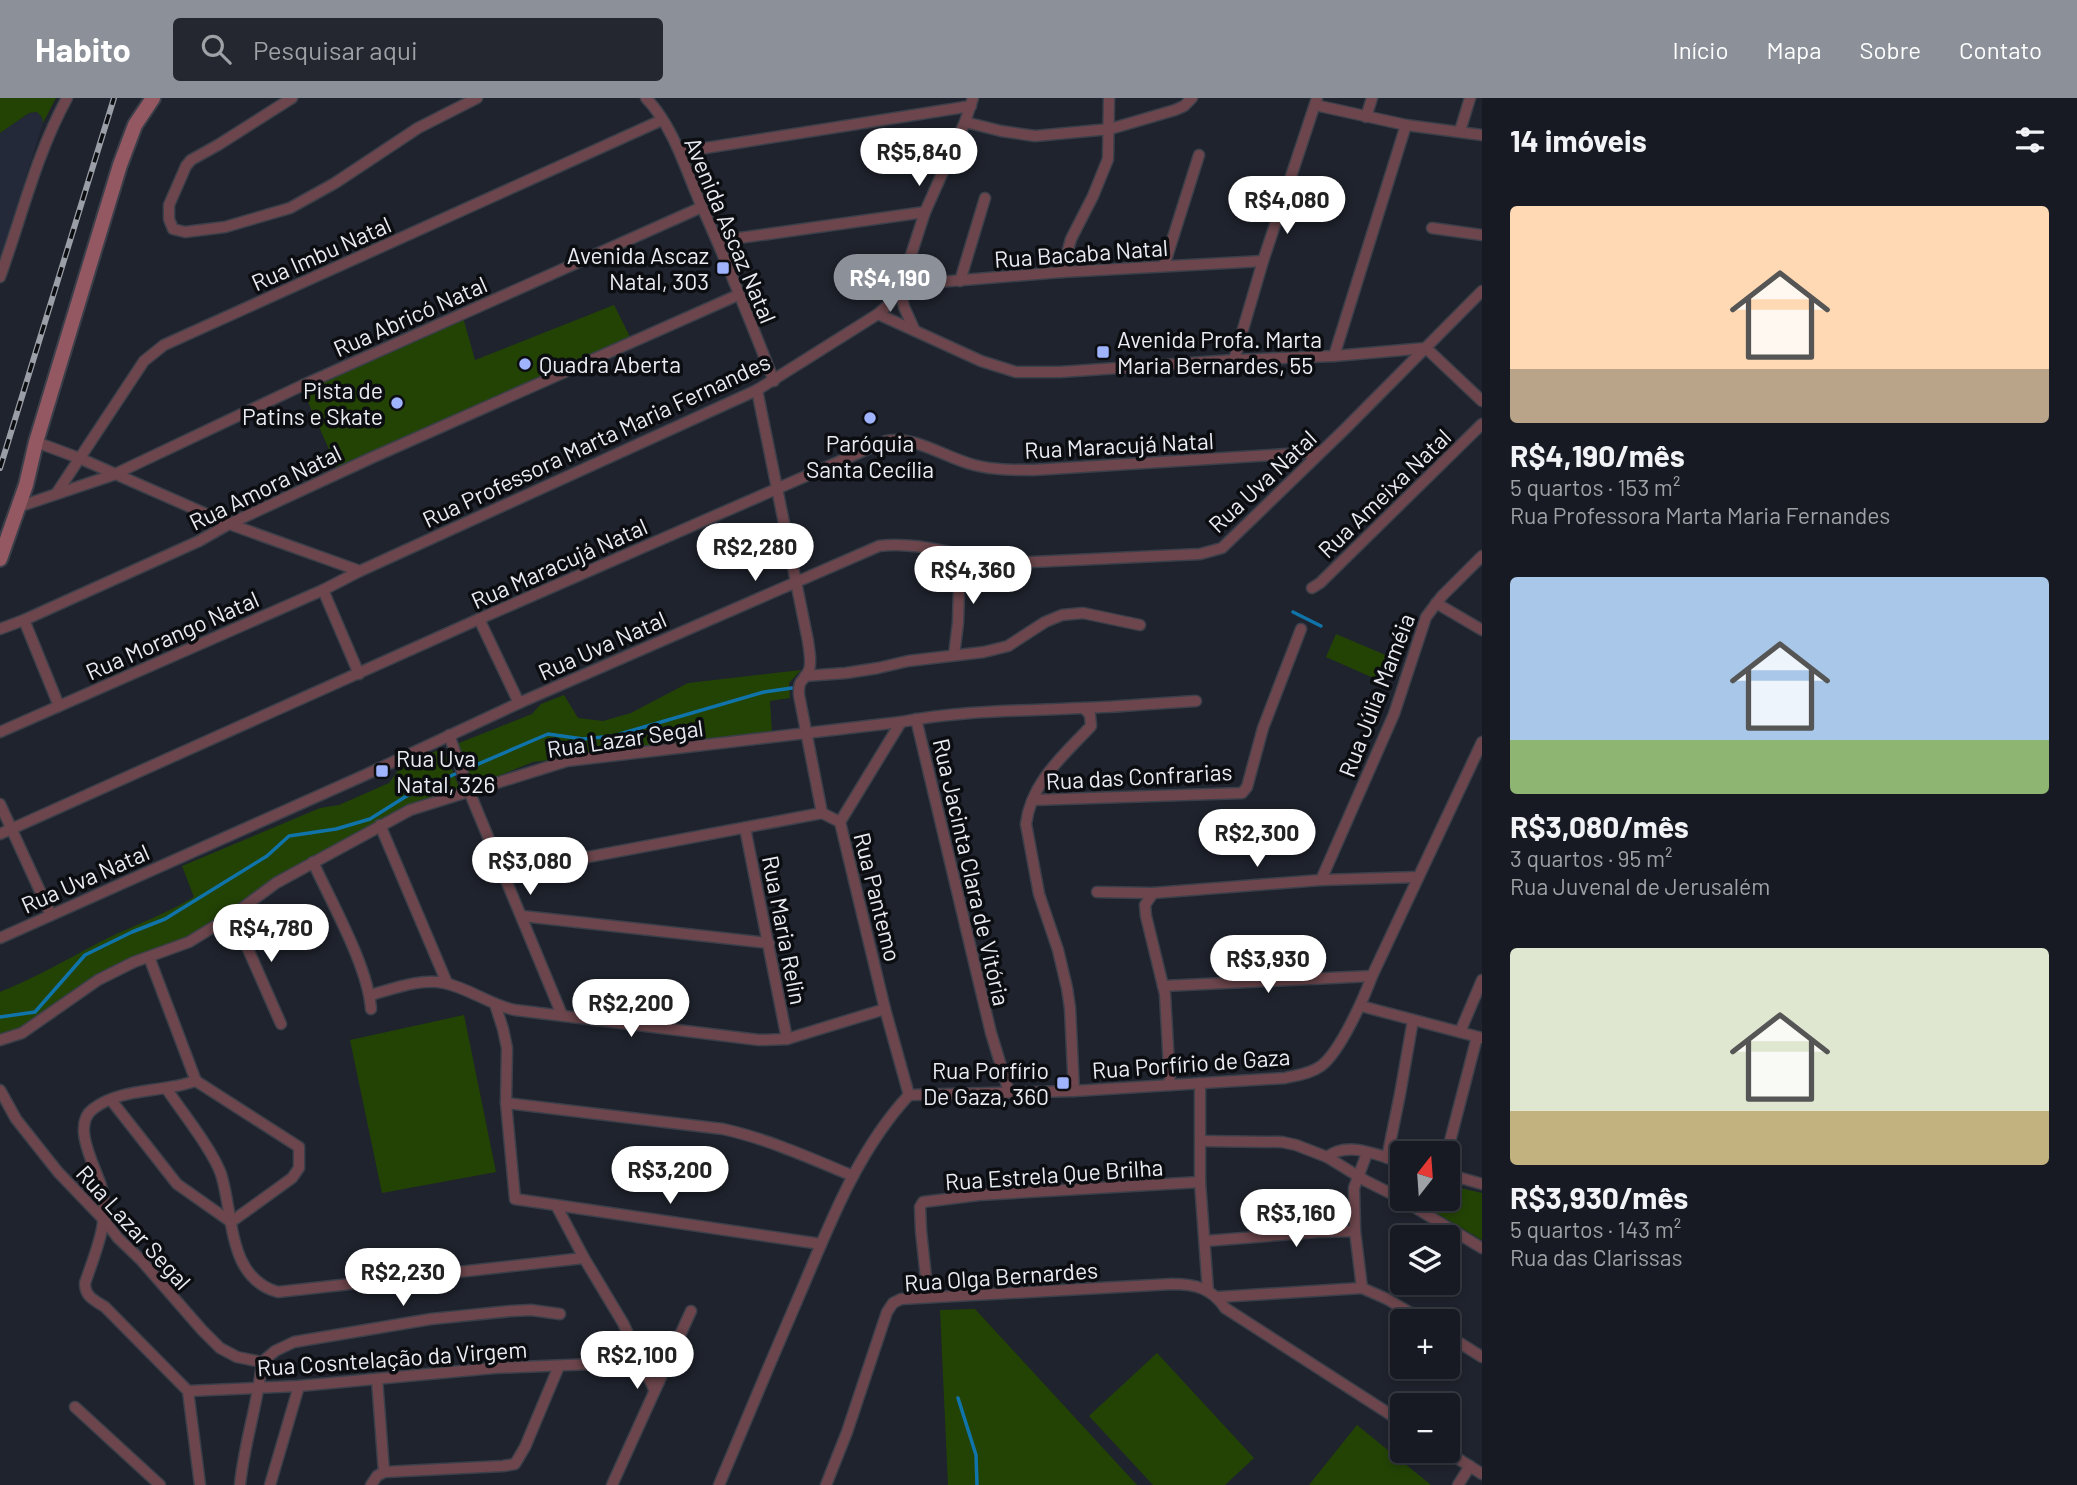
<!DOCTYPE html>
<html lang="pt">
<head>
<meta charset="utf-8">
<style>
	body { margin:0; font-family:Barlow,sans-serif; background:#24272f; color:#f1f3f6; height:100vh; display:flex; flex-direction:column; font-size:26px; white-space:nowrap }
	* { box-sizing:border-box; margin:0 }
	p { font-size:23px; color:#9ea1a5 }
	.icon { flex:none; width:38px; height:38px; fill:none; stroke:currentColor; stroke-width:2; stroke-linecap:round; stroke-linejoin:round }
	.map { position:relative; flex:1; overflow:hidden }
	.side { display:flex; flex-direction:column; background:#171a22; width:595px }
	.side>* { flex:none }
	.needle { width:46px; rotate:17deg }
	.tools { position:absolute; left:1390px; top:1043px; display:grid; gap:14px }
	.tools a { display:grid; place-items:center; width:70px; height:70px; border-radius:7px; background:#171a22; box-shadow:0 4px 10px #0003,0 0 0 2px #363840; font-size:35px }
	.price { position:absolute; translate:-50% -60px; padding:0 16px; border-radius:24px; background:#fff; color:#222; font-size:23px; line-height:46px; filter:drop-shadow(0 2px 4px #0008) }
	.price::after { content:''; position:absolute; left:50%; top:42px; width:21px; height:16px; margin-left:-10px; background:inherit; clip-path:polygon(0 0,100% 0,50% 100%) }
	.price.current { background:#8c9099; color:#fff }
	ul { padding:0; list-style:none }
	li { display:grid; align-content:center; gap:14px; height:371px; padding:0 28px }
	li span { display:grid; place-items:center; height:217px; border-radius:7px; color:#555 }
	li>.icon { margin-inline-start:auto }
	span .icon { width:126px; height:126px; fill:#fffc; stroke-width:1 }
	li b { font-size:30px }
	h2 { display:flex; justify-content:space-between; align-items:center; height:84px; padding:0 28px; font-size:30px }
	header { display:flex; align-items:center; gap:42px; box-sizing:border-box; height:98px; padding:0 35px; background:#8c9099; color:#fff }
	header strong { font-size:33px }
	nav { display:flex; gap:38px; margin-inline-start:auto; font-size:24px }
	.search { width:490px; height:63px; background:#24272f; display:flex; align-items:center; gap:18px; box-sizing:border-box; padding:0 24px; border-radius:7px; color:#9ea1a5; font-size:26px }
	main { display:flex; flex:1; min-height:0 }
	.map>svg:first-child { display:block }
	.built { fill:#232939 }
	.green { fill:#234305 }
	.lines { fill:none; stroke-linecap:round; stroke-linejoin:round }
	.stream { stroke:#1074aa; stroke-width:3.5 }
	.street-casing { stroke:#3b3f49; stroke-width:13 }
	.secondary-casing { stroke:#3b3f49; stroke-width:18 }
	.street { stroke:#6c464c; stroke-width:10 }
	.secondary { stroke:#945863; stroke-width:14 }
	.rail-casing { stroke:#9a9ea6; stroke-width:6 }
	.rail { stroke:#0b0d11; stroke-width:3.5; stroke-dasharray:10; stroke-linecap:butt }
	.poi-dot { fill:#a0b3fd; stroke:#0b0d11; stroke-width:2.5 }
	.labels { text-anchor:middle; dominant-baseline:central; stroke-width:7; stroke-linejoin:round; paint-order:stroke }
	.street-label { font-size:23px; fill:#e9ecf3; stroke:#0b0d11 }
	.poi-label { font-size:23px; fill:#e9ecf3; stroke:#0b0d11; text-anchor:end }
</style>
</head>
<body>
<header>
<strong>Habito</strong>
<div class="search"><svg class="icon" aria-label="search" viewBox="0 0 24 24"><circle cx="10" cy="10" r="6"/><path d="M15 15l6 6"/></svg>Pesquisar aqui</div>
<nav><a>Início</a><a>Mapa</a><a>Sobre</a><a>Contato</a></nav>
</header>
<main>
<div class="map">
<svg width="1482" height="1387" viewBox="0 0 1482 1387">
	<rect width="100%" height="100%" fill="#1f232d"/>
	<!-- built -->
	<path class="built" d="M37 14 42 19 43 25 0 162V35L30 15Z"/>
	<!-- green -->
	<g class="green">
		<path d="M0 0H56L43 25 42 19 37 14 29 15 0 35Z"/>
		<path d="M614 207 633 245 339 374 301 288 462 216 475 262Z"/>
		<path d="M1336 536 1388 558 1378 582 1326 559Z"/>
		<path d="M801 572 789 585 790 600 770 603 772 635 533 664 476 687 472 684 457 649 459 645 532 616 541 606 564 597 578 620 603 623 631 615 688 585Z"/>
		<path d="M443 652 445 654 459 689 456 692 386 721 212 829 120 868 47 919 0 941V894C37 879 71 859 106 841 135 827 166 816 194 799L182 768 320 710 339 707 389 685 402 667 436 653Z"/>
		<path d="M464 917 496 1074 382 1095 350 942Z"/>
		<path d="M1447 1087 1482 1095V1142L1413 1101H1447Z"/>
		<path d="M975 1211 1137 1387H948L940 1212Z"/>
		<path d="M1157 1255 1254 1360 1225 1387H1153L1089 1318Z"/>
		<path d="M1357 1327 1431 1387H1309Z"/>
	</g>
	<g class="lines">
		<!-- stream -->
		<g class="stream">
			<path d="M1293 514 1321 528"/>
			<path d="M462 673 548 636 583 641 613 638 764 594 792 590"/>
			<path d="M0 919 35 914 85 857 132 834 165 821 267 758 289 738 336 731 370 721 405 699 455 676"/>
			<path d="M958 1300 976 1357 977 1387"/>
		</g>
		<!-- street casing -->
		<g class="street-casing">
			<g id="street">
				<path d="M292 0 218 47 191 62 186 68 169 107V121L173 131 185 134 225 129 290 110 335 85 418 30 477 0"/>
				<path d="M646 0C674 29 686 73 702 109 728 166 751 225 774 283"/>
				<path d="M1315 7 1406 27 1482 37"/>
				<path d="M1366 19 1372 0"/>
				<path d="M965 24 1001 33 1035 38 1110 31 1175 12 1184 8 1192 0"/>
				<path d="M1460 33 1470 0"/>
				<path d="M680 54 971 8"/>
				<path d="M1432 130 1482 137"/>
				<path d="M718 143 925 114"/>
				<path d="M1164 168 1199 57"/>
				<path d="M1062 174 1071 141 1093 98 1108 61 1109 0"/>
				<path d="M0 179C22 118 36 57 67 0"/>
				<path d="M960 183 985 100"/>
				<path d="M902 187 1062 174 1263 163"/>
				<path d="M900 191 904 209 914 231"/>
				<path d="M878 216 889 206 900 191 925 114 965 24 973 0"/>
				<path d="M1334 258 1406 27"/>
				<path d="M1234 262 1263 163 1317 0"/>
				<path d="M757 292 808 543C809 552 812 564 809 572 804 585 798 579 799 597L822 715"/>
				<path d="M36 344 79 360 229 426 360 473 757 292 878 216 981 263 1016 274H1060L1234 262 1334 258 1426 250 1482 303"/>
				<path d="M56 396 144 263 164 247 662 22"/>
				<path d="M18 409 113 377 301 288 702 109"/>
				<path d="M1312 490 1320 485 1482 326"/>
				<path d="M323 492 359 576"/>
				<path d="M1436 505 1482 532"/>
				<path d="M479 521 519 605"/>
				<path d="M24 522 59 608"/>
				<path d="M0 531 24 522 199 443 229 426 369 361 738 197"/>
				<path d="M954 557 958 525 960 457"/>
				<path d="M805 578 846 575 878 570 908 563 984 554 1008 548 1045 524 1062 517 1083 515 1140 527"/>
				<path d="M916 621 991 935 1009 994"/>
				<path d="M901 624 840 724 885 911 909 997"/>
				<path d="M0 634 323 492 360 473"/>
				<path d="M449 637 469 693 562 917"/>
				<path d="M1033 702 1242 695 1247 689 1263 630 1301 531"/>
				<path d="M0 706 51 817"/>
				<path d="M380 727 447 885"/>
				<path d="M745 730 787 941"/>
				<path d="M0 736 479 521 886 343C914 337 946 360 974 367 994 372 1013 372 1033 372L1320 354"/>
				<path d="M313 764C331 804 368 868 371 911"/>
				<path d="M503 775 822 715 840 724"/>
				<path d="M1321 782 1394 616 1426 519 1442 498 1482 458"/>
				<path d="M1097 794 1153 795 1321 782 1418 779"/>
				<path d="M1153 795 1145 807 1146 818 1165 896 1170 987"/>
				<path d="M233 817 281 926"/>
				<path d="M522 818 769 845"/>
				<path d="M0 840 365 677 519 605 879 448C923 442 967 462 1011 465L1200 456 1222 450 1345 331 1482 193"/>
				<path d="M149 859 196 983"/>
				<path d="M1163 888 1372 878"/>
				<path d="M370 897C393 891 420 880 444 885 469 890 490 907 515 912L759 942 787 941 885 911"/>
				<path d="M495 906 503 931 507 950 506 1005 515 1101 821 1146"/>
				<path d="M1361 908 1482 940"/>
				<path d="M1460 934 1482 882"/>
				<path d="M0 942 22 935 98 882 134 864 189 844 233 817 276 785 410 712 567 663 901 624C961 612 1022 613 1083 610 1121 609 1158 605 1196 603"/>
				<path d="M196 983C188 985 179 988 170 989 145 994 115 994 93 1011 70 1028 97 1071 102 1091 110 1123 95 1155 85 1185 85 1199 94 1202 105 1209L188 1293 200 1387"/>
				<path d="M196 983 299 1049V1070L292 1080 231 1124"/>
				<path d="M1200 985V1084L1208 1193"/>
				<path d="M166 990C182 1014 212 1051 221 1076 234 1117 227 1180 278 1194L584 1160"/>
				<path d="M0 992 16 1021 58 1074 105 1123 118 1140 141 1162 202 1232 220 1250 237 1259 262 1264"/>
				<path d="M1074 993 1070 910 1067 890 1058 852 1039 796 1026 726C1031 684 1064 657 1091 628L1090 617 1084 610"/>
				<path d="M909 997 1074 993 1285 980C1297 977 1310 976 1321 968 1340 954 1364 900 1372 878L1482 644"/>
				<path d="M111 1002 177 1086 231 1124"/>
				<path d="M506 1005 723 1031C768 1041 810 1060 853 1078"/>
				<path d="M1201 1043 1282 1044 1296 1047 1327 1059 1366 1083 1396 1098 1482 1150"/>
				<path d="M1447 1055 1477 939"/>
				<path d="M1327 1059C1348 1042 1378 1058 1402 1064"/>
				<path d="M1387 1060 1400 996 1413 922"/>
				<path d="M1447 1076 1482 1086"/>
				<path d="M556 1107 584 1160 623 1225 654 1291"/>
				<path d="M1355 1133 1354 1090 1367 1055"/>
				<path d="M1205 1143 1318 1134 1355 1133 1362 1190"/>
				<path d="M928 1198 921 1133 920 1109 923 1104 979 1097 1200 1084"/>
				<path d="M1218 1199 1362 1190 1387 1201 1424 1223"/>
				<path d="M1447 1237 1482 1259"/>
				<path d="M262 1264 275 1253 294 1244 431 1221 511 1213 531 1212 560 1216"/>
				<path d="M377 1281 384 1374"/>
				<path d="M188 1293 299 1288 494 1270 641 1264"/>
				<path d="M75 1309 160 1387"/>
				<path d="M1446 1353 1482 1376"/>
				<path d="M240 1387C244 1345 258 1306 262 1264"/>
				<path d="M270 1387 299 1288"/>
				<path d="M371 1387 377 1378 384 1374 503 1368 515 1366 525 1349 559 1268"/>
				<path d="M612 1387 691 1213"/>
				<path d="M719 1387C746 1322 774 1256 802 1191 831 1123 858 1052 909 997"/>
				<path d="M826 1387 847 1334 887 1214 893 1205 901 1201 1172 1186C1195 1186 1212 1190 1225 1210L1402 1324"/>
				<path d="M1458 1387 1470 1368"/>
			</g>
		</g>
		<!-- secondary casing -->
		<g class="secondary-casing">
			<path id="secondary" d="M0 461 26 387 36 344 120 67 135 27 153 0"/>
		</g>
		<!-- street -->
		<use href="#street" class="street"/>
		<!-- secondary -->
		<use href="#secondary" class="secondary"/>
		<!-- rail casing -->
		<g class="rail-casing">
			<path id="rail" d="M0 370 114 0"/>
		</g>
		<!-- rail -->
		<use href="#rail" class="rail"/>
	</g>
	<!-- markers -->
	<g class="poi-dot">
		<rect x="716" y="163" width="14" height="14" rx="3.5"/>
		<rect x="1096" y="247" width="14" height="14" rx="3.5"/>
		<circle cx="525" cy="266" r="7"/>
		<circle cx="397" cy="305" r="7"/>
		<circle cx="870" cy="320" r="7"/>
		<rect x="375" y="666" width="14" height="14" rx="3.5"/>
		<rect x="1056" y="978" width="14" height="14" rx="3.5"/>
	</g>
	<g class="labels">
		<!-- street labels -->
		<g class="street-label">
			<text transform="translate(731 132) rotate(67)">Avenida Ascaz Natal</text>
			<text transform="translate(321 155) rotate(-24)">Rua Imbu Natal</text>
			<text transform="translate(1081 155) rotate(-4)">Rua Bacaba Natal</text>
			<text transform="translate(410 218) rotate(-24)">Rua Abricó Natal</text>
			<text transform="translate(596 342) rotate(-25)">Rua Professora Marta Maria Fernandes</text>
			<text transform="translate(1119 347) rotate(-3)">Rua Maracujá Natal</text>
			<text transform="translate(1262 383) rotate(-43)">Rua Uva Natal</text>
			<text transform="translate(265 389) rotate(-26)">Rua Amora Natal</text>
			<text transform="translate(1384 395) rotate(-44)">Rua Ameixa Natal</text>
			<text transform="translate(559 465) rotate(-24)">Rua Maracujá Natal</text>
			<text transform="translate(172 537) rotate(-24)">Rua Morango Natal</text>
			<text transform="translate(602 547) rotate(-24)">Rua Uva Natal</text>
			<text transform="translate(1376 597) rotate(-69)">Rua Júlia Maméia</text>
			<text transform="translate(625 640) rotate(-8)">Rua Lazar Segal</text>
			<text transform="translate(1139 678) rotate(-3)">Rua das Confrarias</text>
			<text transform="translate(972 774) rotate(77)">Rua Jacinta Clara de Vitória</text>
			<text transform="translate(85 780) rotate(-24)">Rua Uva Natal</text>
			<text transform="translate(878 799) rotate(76)">Rua Pantemo</text>
			<text transform="translate(785 832) rotate(79)">Rua Maria Relin</text>
			<text transform="translate(1191 965) rotate(-4)">Rua Porfírio de Gaza</text>
			<text transform="translate(1054 1076) rotate(-4)">Rua Estrela Que Brilha</text>
			<text transform="translate(134 1129) rotate(48)">Rua Lazar Segal</text>
			<text transform="translate(1001 1178) rotate(-4)">Rua Olga Bernardes</text>
			<text transform="translate(392 1260) rotate(-4)">Rua Cosntelação da Virgem</text>
		</g>
		<!-- poi labels -->
		<g class="poi-label">
			<text x="709" y="157">Avenida Ascaz<tspan x="709" dy="26">Natal, 303</tspan></text>
			<text x="1117" y="241" text-anchor="start">Avenida Profa. Marta<tspan x="1117" dy="26">Maria Bernardes, 55</tspan></text>
			<text x="539" y="266" text-anchor="start">Quadra Aberta</text>
			<text x="383" y="292">Pista de<tspan x="383" dy="26">Patins e Skate</tspan></text>
			<text x="870" y="345" text-anchor="middle">Paróquia<tspan x="870" dy="26">Santa Cecília</tspan></text>
			<text x="396" y="660" text-anchor="start">Rua Uva<tspan x="396" dy="26">Natal, 326</tspan></text>
			<text x="1049" y="972">Rua Porfírio<tspan x="1049" dy="26">De Gaza, 360</tspan></text>
		</g>
	</g>
</svg>
<div class="tools">
<a><svg class="needle" viewBox="-14 -14 28 28"><path d="M0-13l5 13h-10z" fill="#e53935"/><path d="M0 13l5-13h-10z" fill="#9ea1a5"/></svg></a>
<a><svg class="icon" aria-label="layers" viewBox="0 0 24 24"><path d="M12 4l9 5-9 5-9-5zM3 14l9 5 9-5"/></svg></a>
<a>+</a>
<a>−</a>
</div>
<b class="price" style="left:919px;top:90px">R$5,840</b>
<b class="price" style="left:1287px;top:138px">R$4,080</b>
<b class="price current" style="left:890px;top:216px">R$4,190</b>
<b class="price" style="left:755px;top:485px">R$2,280</b>
<b class="price" style="left:973px;top:508px">R$4,360</b>
<b class="price" style="left:1257px;top:771px">R$2,300</b>
<b class="price" style="left:530px;top:799px">R$3,080</b>
<b class="price" style="left:271px;top:866px">R$4,780</b>
<b class="price" style="left:1268px;top:897px">R$3,930</b>
<b class="price" style="left:631px;top:941px">R$2,200</b>
<b class="price" style="left:670px;top:1108px">R$3,200</b>
<b class="price" style="left:1296px;top:1151px">R$3,160</b>
<b class="price" style="left:403px;top:1210px">R$2,230</b>
<b class="price" style="left:637px;top:1293px">R$2,100</b>
</div>
<section class="side">
<h2>14 imóveis<svg class="icon" aria-label="filters" viewBox="0 0 24 24"><path d="M4 7h16M4 17h16"/><circle cx="9" cy="7" r="2"/><circle cx="15" cy="17" r="2"/></svg></h2>
<ul>
<li><span style="background:linear-gradient(#ffd9b3 75%,#b9a48a 0)"><svg class="icon" aria-label="home" viewBox="0 0 24 24"><path d="M3 11l9-7 9 7M6 9v11h12V9"/></svg></span><div><b>R$4,190/mês</b><p>5 quartos · 153 m²</p><p>Rua Professora Marta Maria Fernandes</p></div></li>
<li><span style="background:linear-gradient(#a9c7e8 75%,#8fb573 0)"><svg class="icon" aria-label="home" viewBox="0 0 24 24"><path d="M3 11l9-7 9 7M6 9v11h12V9"/></svg></span><div><b>R$3,080/mês</b><p>3 quartos · 95 m²</p><p>Rua Juvenal de Jerusalém</p></div></li>
<li><span style="background:linear-gradient(#dfe7d0 75%,#c2b280 0)"><svg class="icon" aria-label="home" viewBox="0 0 24 24"><path d="M3 11l9-7 9 7M6 9v11h12V9"/></svg></span><div><b>R$3,930/mês</b><p>5 quartos · 143 m²</p><p>Rua das Clarissas</p></div></li>
</ul>
</section>
</main>
</body>
</html>
